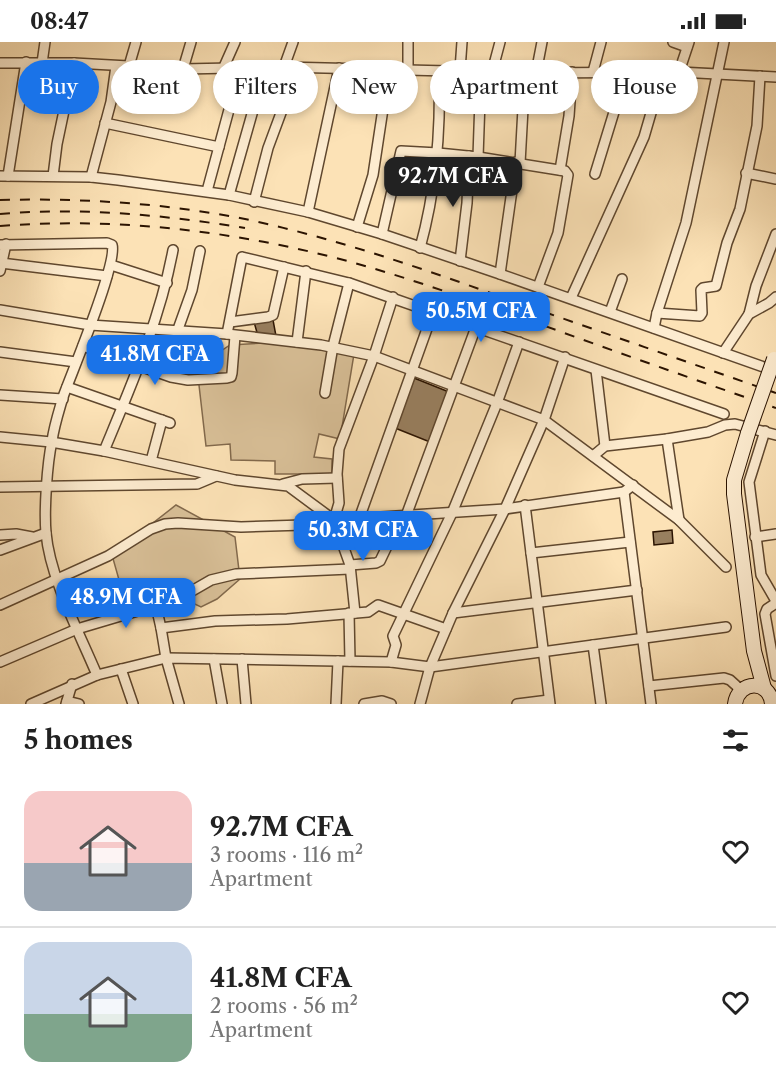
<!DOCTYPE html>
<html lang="en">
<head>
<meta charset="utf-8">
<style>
	body { margin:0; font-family:"Libre Caslon Text",serif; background:#f2f2f2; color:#222; height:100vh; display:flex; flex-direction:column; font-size:22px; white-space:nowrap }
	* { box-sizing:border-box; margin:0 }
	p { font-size:20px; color:#767676 }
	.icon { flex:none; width:33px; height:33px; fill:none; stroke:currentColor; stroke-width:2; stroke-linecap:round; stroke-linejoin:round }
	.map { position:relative; height:662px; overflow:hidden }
	.details { display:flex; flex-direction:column; background:#fff; flex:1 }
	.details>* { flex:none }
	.hud { position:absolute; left:18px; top:18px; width:741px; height:54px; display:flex; gap:12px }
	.price { position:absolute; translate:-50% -51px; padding:0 14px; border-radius:12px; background:#1a73e8; color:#fff; font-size:20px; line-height:39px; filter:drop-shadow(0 2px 3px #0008) }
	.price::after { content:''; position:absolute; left:50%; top:36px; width:18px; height:14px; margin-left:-9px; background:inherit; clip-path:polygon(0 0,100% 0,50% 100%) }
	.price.active { background:#222; color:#fff }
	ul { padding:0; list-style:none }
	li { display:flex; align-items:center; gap:18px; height:150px; padding:0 24px }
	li+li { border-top:2px solid #e0e0e0 }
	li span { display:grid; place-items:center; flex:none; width:168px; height:120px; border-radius:18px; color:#555 }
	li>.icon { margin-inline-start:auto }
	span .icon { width:72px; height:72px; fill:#fffc; stroke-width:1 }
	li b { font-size:26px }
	h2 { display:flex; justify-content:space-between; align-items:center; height:72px; padding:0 24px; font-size:26px }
	.chip { padding:0 21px; border-radius:27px; background:#fff; box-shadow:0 3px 9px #0003; font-size:21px; line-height:54px }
	.chip.active { background:#1a73e8; color:#fff }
	.status { display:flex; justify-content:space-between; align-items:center; height:42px; padding:0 30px; background:#fff; direction:ltr }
	.status svg { height:16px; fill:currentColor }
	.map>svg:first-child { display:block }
	.green { fill:#d8bf97; stroke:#82694c; stroke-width:1.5 }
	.building { fill:#987f5f; stroke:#2b1300; stroke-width:1.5 }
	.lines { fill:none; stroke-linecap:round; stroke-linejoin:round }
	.street-casing { stroke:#5f472e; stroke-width:12 }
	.secondary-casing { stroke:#2b1300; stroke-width:16 }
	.street { stroke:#fdecd0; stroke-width:9 }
	.secondary { stroke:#fdecd0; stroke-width:14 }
	.rail { stroke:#2b1300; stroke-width:2; stroke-dasharray:10 10; stroke-linecap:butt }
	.secondary-bridge-casing { stroke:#2b1300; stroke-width:16; stroke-linecap:butt }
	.secondary-bridge { stroke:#fdecd0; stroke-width:14 }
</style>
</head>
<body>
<div class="status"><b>08:47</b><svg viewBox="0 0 49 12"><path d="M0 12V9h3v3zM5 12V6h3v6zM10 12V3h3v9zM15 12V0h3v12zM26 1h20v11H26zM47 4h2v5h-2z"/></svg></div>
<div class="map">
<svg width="776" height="662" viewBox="0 0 776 662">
	<rect width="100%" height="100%" fill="#fce2b6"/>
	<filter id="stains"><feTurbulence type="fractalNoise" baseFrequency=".00333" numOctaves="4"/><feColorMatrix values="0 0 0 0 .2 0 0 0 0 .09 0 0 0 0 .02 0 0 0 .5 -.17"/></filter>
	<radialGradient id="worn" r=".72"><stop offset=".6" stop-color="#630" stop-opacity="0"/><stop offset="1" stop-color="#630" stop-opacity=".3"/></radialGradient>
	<!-- green -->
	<g class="green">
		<path d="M263 301 320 304 354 312 340 397 319 392 314 415 332 417V432H275V419L231 418 230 402 206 404 199 343 209 317 230 303Z"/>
		<path d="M176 463 235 495 240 537 217 557 201 565 184 557 151 548 123 552 112 513Z"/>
	</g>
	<!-- building -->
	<g class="building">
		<path d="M273 278 276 294H258L254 280Z"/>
		<path d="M414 336 449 350 430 400 395 386Z"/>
		<path d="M672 488 673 501 654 503 653 490Z"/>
	</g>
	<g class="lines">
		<!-- street casing -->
		<g class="street-casing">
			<g id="street">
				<path d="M673 0 687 5"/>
				<path d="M0 21H74L183 27 284 25 536 31 679 30 776 35"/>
				<path d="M42 21 45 0"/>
				<path d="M129 24 136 0"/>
				<path d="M284 25 293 0"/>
				<path d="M183 27 191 0"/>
				<path d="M223 27 235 0"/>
				<path d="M408 27V0"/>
				<path d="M460 28 462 0"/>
				<path d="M492 30 500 0"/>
				<path d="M593 30 601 0"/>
				<path d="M679 30 689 0"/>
				<path d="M536 31 542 0"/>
				<path d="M105 81 219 105"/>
				<path d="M478 115 481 29"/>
				<path d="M520 121 525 30"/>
				<path d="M560 128 569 74 572 30"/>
				<path d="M746 131 776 137"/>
				<path d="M595 132 614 70 618 30"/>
				<path d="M0 134 91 135 118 138 229 153 308 170 382 192 500 232 775 329"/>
				<path d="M8 134 26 20"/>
				<path d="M53 134 57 102 74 21"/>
				<path d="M91 135 111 60 116 24"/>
				<path d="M207 149 240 27"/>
				<path d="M229 153 265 26"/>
				<path d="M254 160 268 106 288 52 290 25"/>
				<path d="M308 170 339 26"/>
				<path d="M357 185 373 133 389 27"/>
				<path d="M382 192 401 109 438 111 478 115 565 129 568 133 558 191 538 245"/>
				<path d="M0 203 107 201 112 203C118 221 72 330 63 355 59 369 54 384 52 399 47 422 44 468 46 491 50 536 79 590 97 633"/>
				<path d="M420 206C436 148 441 89 439 29"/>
				<path d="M460 219 467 161 469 114"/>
				<path d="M1 221 107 234"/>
				<path d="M111 223 167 241"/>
				<path d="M0 229 6 202"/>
				<path d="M500 232 516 120"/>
				<path d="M571 256 644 95 663 30"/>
				<path d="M0 268 90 283 227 292 321 303 374 314 544 378 679 478 726 525"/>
				<path d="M610 270 622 237"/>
				<path d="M657 271 700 274 702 271 701 248 703 246 716 244 727 201 740 167 757 84 760 34"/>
				<path d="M749 272 756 244 776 192"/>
				<path d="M230 280 268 275 273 273 284 225"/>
				<path d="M654 286 657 271 686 181 724 0"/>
				<path d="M177 290 192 248 200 209"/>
				<path d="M227 292 242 215 349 241 724 372"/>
				<path d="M297 300 306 229"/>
				<path d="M83 304 171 335 188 338 227 336 231 335 232 331 235 294"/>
				<path d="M0 310 76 320"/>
				<path d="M723 311 749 272 769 261 776 255"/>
				<path d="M596 328 605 404"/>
				<path d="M67 345 170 381"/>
				<path d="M325 351 333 304 349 241"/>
				<path d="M0 353 63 357"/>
				<path d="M765 389 749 440 761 533 776 559"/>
				<path d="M0 395 51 400 104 409 235 438 288 444 334 478 350 523 355 571"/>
				<path d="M667 397 679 478"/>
				<path d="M104 409C131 344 160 278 173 208"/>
				<path d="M593 414 605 404 667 397 708 390 725 383 735 382 776 393"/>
				<path d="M151 419 162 378"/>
				<path d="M283 442 302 437 337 436"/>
				<path d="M0 445 197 442 216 434"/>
				<path d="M624 450 651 662"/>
				<path d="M525 463 550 662"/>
				<path d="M406 474 476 285"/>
				<path d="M359 477 433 270"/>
				<path d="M334 478 339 461 337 432 339 407 374 314 393 255"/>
				<path d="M0 493 16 492 32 495"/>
				<path d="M755 495 776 492"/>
				<path d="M0 508 46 491"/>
				<path d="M531 511 630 500"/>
				<path d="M350 523 376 521 380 519 401 475"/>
				<path d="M776 561 767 567 765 572 776 634"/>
				<path d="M0 563 108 514 151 487 165 482 178 481 241 485 304 483 334 478 505 467 624 450 633 443"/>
				<path d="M156 564 161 586"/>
				<path d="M349 571 350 619"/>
				<path d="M453 571 637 548"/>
				<path d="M593 603 601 662"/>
				<path d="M214 617 222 662"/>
				<path d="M242 617 246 662"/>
				<path d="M0 620 77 587 178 557 211 538 236 532 350 527"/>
				<path d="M391 620 396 603 393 594 452 471 497 361 519 300"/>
				<path d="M121 627 133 662"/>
				<path d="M649 644 724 636 730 638 741 648"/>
				<path d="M67 659 79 662"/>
				<path d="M31 662 97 633 166 616 161 586 215 579 287 577 368 570 378 563 446 587"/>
				<path d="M66 662 72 642"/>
				<path d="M179 662 166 616 391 620 430 625 726 585"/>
				<path d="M336 662 338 619"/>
				<path d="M364 662 382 659 391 662"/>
				<path d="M420 662 430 625 453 571 505 467 544 378 565 315"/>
				<path d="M517 662 549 658"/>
			</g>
		</g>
		<!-- secondary casing -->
		<g class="secondary-casing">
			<g id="secondary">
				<path d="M748 391 734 438V452L754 609 764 646"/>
				<path d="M735 662C738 638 770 637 772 662"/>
			</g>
		</g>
		<!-- street -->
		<use href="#street" class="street"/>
		<!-- secondary -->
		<use href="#secondary" class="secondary"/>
		<!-- rail -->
		<g class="rail">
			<path d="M0 158C80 156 162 161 240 176 332 195 421 226 510 258 599 289 687 320 776 351"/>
			<path d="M0 172C81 165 165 173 245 186"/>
			<path d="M0 184C118 175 237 189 351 220 416 238 481 262 545 284 622 312 699 339 776 366"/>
		</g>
		<!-- secondary-bridge casing -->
		<g class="secondary-bridge-casing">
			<path id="secondary-bridge" d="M748 391 774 317"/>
		</g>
		<!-- secondary-bridge -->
		<use href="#secondary-bridge" class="secondary-bridge"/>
	</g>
	<rect width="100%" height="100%" filter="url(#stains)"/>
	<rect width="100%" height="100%" fill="url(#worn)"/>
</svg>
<b class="price active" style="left:453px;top:166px">92.7M CFA</b>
<b class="price" style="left:481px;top:301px">50.5M CFA</b>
<b class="price" style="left:155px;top:344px">41.8M CFA</b>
<b class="price" style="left:363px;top:520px">50.3M CFA</b>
<b class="price" style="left:126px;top:587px">48.9M CFA</b>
<div class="hud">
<a class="chip active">Buy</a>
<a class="chip">Rent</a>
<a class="chip">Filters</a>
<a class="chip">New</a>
<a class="chip">Apartment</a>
<a class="chip">House</a>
</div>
</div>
<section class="details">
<h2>5 homes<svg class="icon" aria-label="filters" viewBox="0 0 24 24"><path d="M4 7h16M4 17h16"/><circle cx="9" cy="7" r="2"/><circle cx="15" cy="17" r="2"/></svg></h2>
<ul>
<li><span style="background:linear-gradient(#f6c9c9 60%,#9aa5b1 0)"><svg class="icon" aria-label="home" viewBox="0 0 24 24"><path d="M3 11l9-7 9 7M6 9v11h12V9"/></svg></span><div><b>92.7M CFA</b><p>3 rooms · 116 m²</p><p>Apartment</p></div><svg class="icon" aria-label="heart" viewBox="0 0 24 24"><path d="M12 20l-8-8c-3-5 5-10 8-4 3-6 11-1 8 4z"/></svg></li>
<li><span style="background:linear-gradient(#c9d6e8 60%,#7fa58c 0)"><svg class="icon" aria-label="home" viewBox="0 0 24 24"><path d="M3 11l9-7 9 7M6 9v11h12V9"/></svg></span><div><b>41.8M CFA</b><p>2 rooms · 56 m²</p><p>Apartment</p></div><svg class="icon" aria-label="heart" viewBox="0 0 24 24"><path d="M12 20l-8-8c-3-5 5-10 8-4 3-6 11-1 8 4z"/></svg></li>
</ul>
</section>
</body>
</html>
